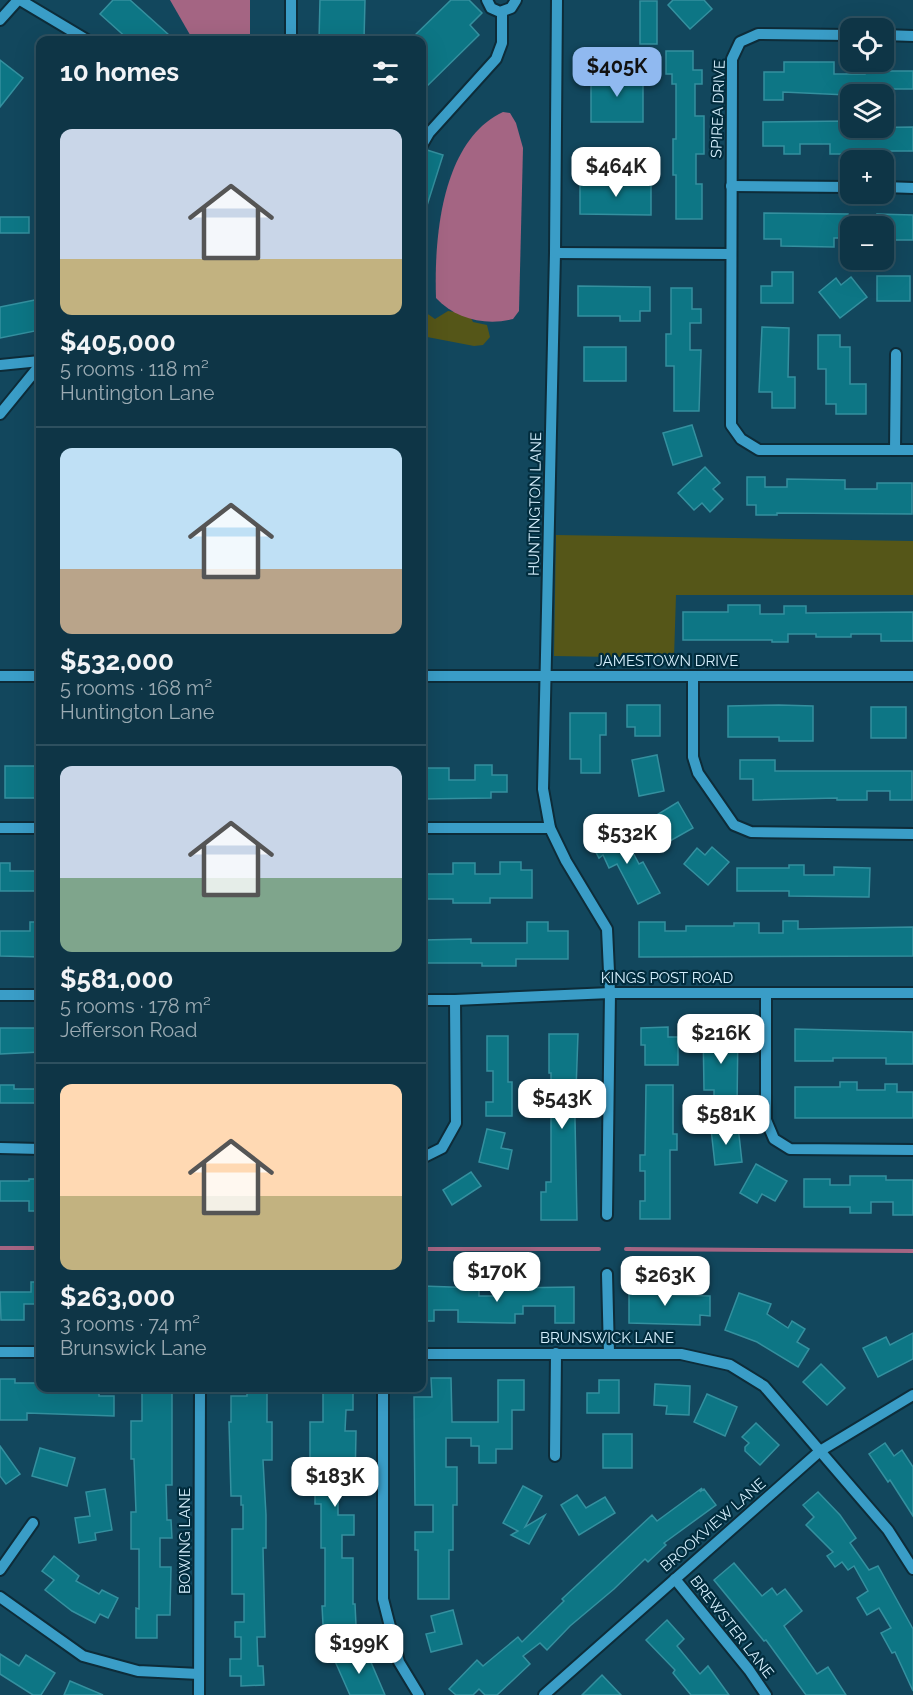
<!DOCTYPE html>
<html lang="en">
<head>
<meta charset="utf-8">
<style>
	body { margin:0; font-family:Raleway,sans-serif; background:#173d4d; color:#f1f3f6; height:100vh; display:flex; flex-direction:column; font-size:22px; white-space:nowrap }
	* { box-sizing:border-box; margin:0 }
	p { font-size:20px; color:#9babb3 }
	.icon { flex:none; width:33px; height:33px; fill:none; stroke:currentColor; stroke-width:2; stroke-linecap:round; stroke-linejoin:round }
	.map { position:relative; flex:1; overflow:hidden }
	.drawer { position:absolute; left:36px; top:36px; width:390px; height:1356px; display:flex; flex-direction:column; background:#0e3546; border-radius:12px; box-shadow:0 6px 24px #0002,0 0 0 2px #2e505f }
	.drawer>* { flex:none }
	.tools { position:absolute; left:840px; top:18px; display:grid; gap:12px }
	.tools a { display:grid; place-items:center; width:54px; height:54px; border-radius:12px; background:#0e3546; box-shadow:0 6px 24px #0002,0 0 0 2px #2e505f; font-size:30px }
	.price { position:absolute; translate:-50% -51px; padding:0 14px; border-radius:12px; background:#fff; color:#222; font-size:20px; line-height:39px; filter:drop-shadow(0 2px 3px #0008) }
	.price::after { content:''; position:absolute; left:50%; top:36px; width:18px; height:14px; margin-left:-9px; background:inherit; clip-path:polygon(0 0,100% 0,50% 100%) }
	.price.active { background:#90b9f0; color:#111 }
	ul { padding:0; list-style:none }
	li { display:grid; align-content:center; gap:12px; height:318px; padding:0 24px }
	li+li { border-top:2px solid #2e505f }
	li span { display:grid; place-items:center; height:186px; border-radius:12px; color:#555 }
	li>.icon { margin-inline-start:auto }
	span .icon { width:108px; height:108px; fill:#fffc; stroke-width:1 }
	li b { font-size:26px }
	h2 { display:flex; justify-content:space-between; align-items:center; height:72px; padding:0 24px; font-size:26px }
	.map>svg:first-child { display:block }
	.green { fill:#555618 }
	.water { fill:#a46583 }
	.lines { fill:none; stroke-linecap:round; stroke-linejoin:round }
	.stream { stroke:#a46583; stroke-width:4 }
	.building { fill:#0d7685; stroke:#34909f; stroke-width:1.5 }
	.street-casing { stroke:#0d2c39; stroke-width:14 }
	.street { stroke:#3a9dc7; stroke-width:10 }
	.labels { text-anchor:middle; dominant-baseline:central; stroke-width:4.5; stroke-linejoin:round; paint-order:stroke }
	.street-label { font-size:15px; fill:#d5effd; stroke:#012c3d }
</style>
</head>
<body>
<div class="map">
<svg width="913" height="1695" viewBox="0 0 913 1695">
	<rect width="100%" height="100%" fill="#12475d"/>
	<!-- green -->
	<g class="green">
		<path d="M422 310 435 319 448 311 469 314 473 322 487 325 490 337 483 345 474 346 422 336Z"/>
		<path d="M556 535 913 541V595H676L674 658 554 656Z"/>
	</g>
	<!-- water -->
	<g class="water">
		<path d="M170 0H250V40H193Z"/>
		<path d="M503 112 510 113 516 123 523 148 519 311 513 319C486 326 455 319 436 298 434 239 441 141 503 112Z"/>
	</g>
	<g class="lines">
		<!-- stream -->
		<g class="stream">
			<path d="M0 1248H40"/>
			<path d="M422 1249H599"/>
			<path d="M626 1249 913 1251"/>
		</g>
	</g>
	<!-- building -->
	<g class="building">
		<path d="M113 0H130L169 35 164 40H129L100 14Z"/>
		<path d="M320 0H365L364 40H319Z"/>
		<path d="M451 0H469L482 13 470 25 479 35 422 91V40H410Z"/>
		<path d="M673 0H704L712 9 690 29 668 5Z"/>
		<rect x="640" y="1" width="17" height="43"/>
		<path d="M666 51H693V70H702V84H695V116H704V154H696V184H702V219H676V175H673V139H676V84H672V74H666Z"/>
		<path d="M0 60 23 78 0 107Z"/>
		<path d="M784 62H834V74H865V64H883V71H913V89H847V95L783 92V100H764V72H784Z"/>
		<rect x="591" y="75" width="52" height="47"/>
		<path d="M848 121V128L913 127V151H848V154H830V144H800V154H784V146H763V122Z"/>
		<path d="M427 150 443 155 424 215H422V167Z"/>
		<path d="M621 177H641V184H651V215L580 214V183H621Z"/>
		<path d="M764 213 848 214V238H834V247L781 246V239H764Z"/>
		<path d="M877 214 913 215V240H884V226H877Z"/>
		<rect x="0" y="217" width="29" height="16"/>
		<path d="M772 272H793V303H761V286H772Z"/>
		<rect x="877" y="276" width="33" height="25"/>
		<path d="M851 277 867 297 840 318 819 292 836 278 841 285Z"/>
		<path d="M578 286 650 287V311H640V321H620V316H578Z"/>
		<path d="M671 288H692V309H701V323H690V350H701L699 411H674V366H666V334H671Z"/>
		<path d="M40 299V330L0 338V307Z"/>
		<path d="M762 327 789 328 788 377H795V408H772V392H759Z"/>
		<path d="M818 335H840V347H850V384H866V414H836V404H826V369H818Z"/>
		<rect x="584" y="347" width="42" height="34"/>
		<path d="M692 425 702 456 673 465 663 433Z"/>
		<path d="M705 467 720 483 713 489 723 499 710 512 702 503 694 510 678 493Z"/>
		<path d="M747 477H765V487H787V479L845 480V489H877V483H912V514L777 513V515H756V505H747Z"/>
		<path d="M728 605H760V614H784V606H806V613L913 612V641H881V634H851V637H816V634H788V642H772V640H683V612H728Z"/>
		<path d="M627 705H660V736H635V727H627Z"/>
		<path d="M779 705 813 706V741H779V737H728V706Z"/>
		<rect x="871" y="707" width="35" height="31"/>
		<path d="M570 713H606V735H600V773H581V759H570Z"/>
		<path d="M657 755 664 791 639 796 632 760Z"/>
		<path d="M740 760H775V771H912V800H890V791H867V800H837V798L753 800V779H740Z"/>
		<path d="M475 765H492V775H507V792H491V798L423 799V768H449V780H475Z"/>
		<rect x="5" y="766" width="35" height="32"/>
		<path d="M678 802 693 828 670 841 655 816Z"/>
		<path d="M620 828 639 864 643 862 660 893 638 904 617 864 609 868 603 855 599 858 591 843Z"/>
		<path d="M712 847 729 862 708 885 684 864 697 848 705 855Z"/>
		<path d="M500 862H521V870H532V898H490V903H453V899H422V874H453V863H475V874H500Z"/>
		<path d="M0 863H10V871H40V891H0Z"/>
		<path d="M789 865H804V875H834V867L870 868 869 897 789 896V891H737V868H789Z"/>
		<path d="M783 921H798V929L913 927V956L639 957V922H665V931H686V926H734V923H759V933H783Z"/>
		<path d="M30 922H40V957L0 956V931H30Z"/>
		<path d="M527 922H548V931H568V959H516V966H482V963H422V940L471 939V943H527Z"/>
		<path d="M668 1027V1037H678V1065H645V1045H641V1028Z"/>
		<path d="M703 1027H738L737 1108H714V1090H704Z"/>
		<path d="M0 1028H40V1052L0 1054Z"/>
		<path d="M795 1029 913 1032V1064H886V1058H833V1061H795Z"/>
		<path d="M549 1034H578L575 1119 577 1220H541V1192H546V1182H551V1073H549Z"/>
		<path d="M487 1036H508V1082H512V1116H486V1102H493V1071H487Z"/>
		<path d="M840 1082H857V1090H885V1084H897V1092H913V1118H795V1087H840Z"/>
		<path d="M0 1085H14V1089H40V1103H0Z"/>
		<path d="M646 1085H673V1134H677V1150H670V1219H640V1201H645V1171H640V1155H645Z"/>
		<path d="M738 1126 742 1162 715 1165 711 1129Z"/>
		<path d="M487 1129 505 1133 501 1148 512 1150 508 1169 479 1162Z"/>
		<path d="M756 1164 787 1181 775 1201 762 1194 757 1203 740 1193Z"/>
		<path d="M471 1172 481 1186 452 1205 443 1190Z"/>
		<path d="M850 1176H886V1180H913V1215H893V1202H871V1213H850V1207H804V1179H830V1185H850Z"/>
		<path d="M29 1179H40V1211H29V1201H0V1181H29Z"/>
		<path d="M629 1278H641V1294L710 1296V1316L700 1315V1325L629 1323Z"/>
		<path d="M31 1282H40V1304H24V1320H1L0 1292H31Z"/>
		<path d="M422 1286 479 1288V1296H499V1288L574 1287V1323H555V1306H523V1314H515V1323L458 1322V1310H434V1321H422Z"/>
		<path d="M739 1293 771 1304 767 1314 788 1328 792 1321 805 1329 797 1342 809 1349 798 1367 757 1342 725 1330Z"/>
		<path d="M913 1333V1359L878 1377 863 1348 886 1337 890 1345Z"/>
		<path d="M821 1364 845 1388 827 1405 803 1382Z"/>
		<path d="M431 1378H451L452 1422H498V1380H524V1410H512V1449H496V1463H479V1446H471V1438H446V1467H457V1505H453V1550H449V1599H418V1550H415V1532H433V1505H415L414 1397H432Z"/>
		<path d="M0 1379H15V1383H40V1388H99V1396H114V1416L27 1413V1420H0Z"/>
		<path d="M599 1380H619V1413H587V1393H599Z"/>
		<path d="M655 1384 690 1386 689 1415 666 1414 667 1406 654 1405Z"/>
		<path d="M142 1388H172V1485H166L167 1520H171L172 1538H160V1567H171L170 1615H157V1638H136V1608L139 1609V1549H131V1512H136L134 1459H131V1421H142Z"/>
		<path d="M247 1388H267V1422H272V1460H263L266 1515V1548H263L265 1637H257L258 1666H263L264 1685 241 1686V1676H230V1659H241V1637H235V1622H244V1594H232V1529H243V1505H241V1496H231L229 1422H231V1396H247Z"/>
		<path d="M323 1388H353V1410H346L345 1431H356L355 1486H338V1515H354V1535H342V1558H353V1604H355L356 1625 346 1626 347 1641 324 1643 322 1606H325V1548H321V1504H315V1459H310V1422H323Z"/>
		<path d="M707 1394 737 1407 725 1436 694 1422Z"/>
		<path d="M756 1423 779 1445 760 1465 745 1451V1447L749 1443 742 1437Z"/>
		<rect x="603" y="1434" width="29" height="34"/>
		<path d="M885 1443 894 1456 902 1450 913 1467V1516L890 1480 888 1482 869 1454Z"/>
		<path d="M0 1446 20 1474 6 1484 0 1476Z"/>
		<path d="M40 1448 75 1458 67 1486 32 1476Z"/>
		<path d="M523 1486 542 1496 525 1527 545 1515 529 1544 511 1535 518 1531 503 1523Z"/>
		<path d="M702 1488 700 1492 704 1489 716 1505 664 1543 666 1545 648 1562 645 1559 614 1589 570 1626 547 1650 540 1643 523 1656 530 1664 497 1695H485L479 1689 473 1695H456L449 1689 477 1660 483 1666 518 1637 522 1642 564 1601 562 1599 652 1515 657 1521Z"/>
		<path d="M105 1489 112 1530 95 1533 96 1540 79 1543 75 1518 90 1516 86 1492Z"/>
		<path d="M818 1492 840 1515 856 1538 850 1543 869 1570 878 1566 913 1629V1691L895 1652 892 1653 881 1633 891 1628 879 1608 867 1615 857 1598 868 1591 854 1566 848 1570 842 1562 835 1567 827 1556 833 1552 806 1525 814 1517 803 1505Z"/>
		<path d="M577 1495 586 1508 605 1497 615 1513 579 1535 561 1505Z"/>
		<path d="M54 1556 79 1576 76 1581 99 1594 102 1590 118 1598 108 1618 100 1614 95 1623 72 1611 45 1590 54 1580 42 1571Z"/>
		<path d="M734 1563 762 1596 772 1588 777 1595 785 1589 802 1611 784 1626 817 1674 828 1667 846 1695H806L766 1640 764 1641 714 1580Z"/>
		<path d="M453 1610 462 1644 431 1652 426 1634 435 1632 431 1616Z"/>
		<path d="M667 1620 684 1639 677 1646 700 1674 708 1666 729 1695H691L673 1673 675 1670 646 1640Z"/>
		<path d="M354 1650 357 1657 367 1653 385 1695H350L334 1659Z"/>
		<path d="M0 1654 19 1666 26 1655 55 1673 41 1695H33L0 1674Z"/>
		<path d="M602 1675 621 1695H582Z"/>
		<path d="M70 1681 103 1695H64Z"/>
	</g>
	<g class="lines">
		<!-- street casing -->
		<g class="street-casing">
			<g id="street">
				<path d="M20 0 87 40"/>
				<path d="M487 0 491 8 500 12 511 8 516 0"/>
				<path d="M557 0 555 253 543 789 550 828 566 861 607 929 610 993 607 1215"/>
				<path d="M0 20 18 0"/>
				<path d="M850 35 758 34 740 42 732 59 731 425 741 439 759 450H913"/>
				<path d="M884 35 913 36"/>
				<path d="M291 40V0"/>
				<path d="M422 145 429 133 496 59 502 43V12"/>
				<path d="M731 186 850 187"/>
				<path d="M884 187 913 188"/>
				<path d="M555 253 731 254"/>
				<path d="M0 365 40 361"/>
				<path d="M0 414 40 365"/>
				<path d="M895 450 896 354"/>
				<path d="M0 676H40"/>
				<path d="M422 676H913"/>
				<path d="M693 676V757L698 773 734 825 751 832 913 834"/>
				<path d="M0 828H40"/>
				<path d="M422 828H550"/>
				<path d="M766 994V1120L774 1139 790 1149 913 1150"/>
				<path d="M0 995H40"/>
				<path d="M422 1000H455L610 993H913"/>
				<path d="M0 1148 40 1149"/>
				<path d="M422 1158 442 1148 456 1123 455 1000"/>
				<path d="M607 1274 609 1353"/>
				<path d="M0 1352H40"/>
				<path d="M422 1354H681L730 1365 764 1386 888 1530 913 1569"/>
				<path d="M383 1388V1599L399 1662 419 1695"/>
				<path d="M555 1456 556 1353"/>
				<path d="M0 1570 33 1523"/>
				<path d="M675 1579 749 1670 766 1695"/>
				<path d="M0 1597 83 1656 138 1671 199 1674"/>
				<path d="M199 1695 200 1388"/>
				<path d="M544 1695 820 1451 913 1395"/>
			</g>
		</g>
		<!-- street -->
		<use href="#street" class="street"/>
	</g>
	<g class="labels">
		<!-- street labels -->
		<g class="street-label">
			<text transform="translate(718 109) rotate(-88)">SPIREA DRIVE</text>
			<text transform="translate(535 504) rotate(-89)">HUNTINGTON LANE</text>
			<text x="667" y="661">JAMESTOWN DRIVE</text>
			<text x="667" y="978">KINGS POST ROAD</text>
			<text x="607" y="1338">BRUNSWICK LANE</text>
			<text transform="translate(713 1525) rotate(-41)">BROOKVIEW LANE</text>
			<text transform="translate(185 1541) rotate(-90)">BOWING LANE</text>
			<text transform="translate(732 1627) rotate(52)">BREWSTER LANE</text>
		</g>
	</g>
</svg>
<div class="tools">
<a><svg class="icon" aria-label="locate" viewBox="0 0 24 24"><circle cx="12" cy="12" r="6"/><path d="M12 2v4M12 18v4M2 12h4M18 12h4"/></svg></a>
<a><svg class="icon" aria-label="layers" viewBox="0 0 24 24"><path d="M12 4l9 5-9 5-9-5zM3 14l9 5 9-5"/></svg></a>
<a>+</a>
<a>−</a>
</div>
<b class="price active" style="left:617px;top:98px">$405K</b>
<b class="price" style="left:616px;top:198px">$464K</b>
<b class="price" style="left:627px;top:865px">$532K</b>
<b class="price" style="left:721px;top:1065px">$216K</b>
<b class="price" style="left:562px;top:1130px">$543K</b>
<b class="price" style="left:726px;top:1146px">$581K</b>
<b class="price" style="left:497px;top:1303px">$170K</b>
<b class="price" style="left:665px;top:1307px">$263K</b>
<b class="price" style="left:335px;top:1508px">$183K</b>
<b class="price" style="left:359px;top:1675px">$199K</b>
<section class="drawer">
<h2>10 homes<svg class="icon" aria-label="filters" viewBox="0 0 24 24"><path d="M4 7h16M4 17h16"/><circle cx="9" cy="7" r="2"/><circle cx="15" cy="17" r="2"/></svg></h2>
<ul>
<li><span style="background:linear-gradient(#c9d6e8 70%,#c2b280 0)"><svg class="icon" aria-label="home" viewBox="0 0 24 24"><path d="M3 11l9-7 9 7M6 9v11h12V9"/></svg></span><div><b>$405,000</b><p>5 rooms · 118 m²</p><p>Huntington Lane</p></div></li>
<li><span style="background:linear-gradient(#bfe0f5 65%,#b9a48a 0)"><svg class="icon" aria-label="home" viewBox="0 0 24 24"><path d="M3 11l9-7 9 7M6 9v11h12V9"/></svg></span><div><b>$532,000</b><p>5 rooms · 168 m²</p><p>Huntington Lane</p></div></li>
<li><span style="background:linear-gradient(#c9d6e8 60%,#7fa58c 0)"><svg class="icon" aria-label="home" viewBox="0 0 24 24"><path d="M3 11l9-7 9 7M6 9v11h12V9"/></svg></span><div><b>$581,000</b><p>5 rooms · 178 m²</p><p>Jefferson Road</p></div></li>
<li><span style="background:linear-gradient(#ffd9b3 60%,#c2b280 0)"><svg class="icon" aria-label="home" viewBox="0 0 24 24"><path d="M3 11l9-7 9 7M6 9v11h12V9"/></svg></span><div><b>$263,000</b><p>3 rooms · 74 m²</p><p>Brunswick Lane</p></div></li>
</ul>
</section>
</div>
</body>
</html>
